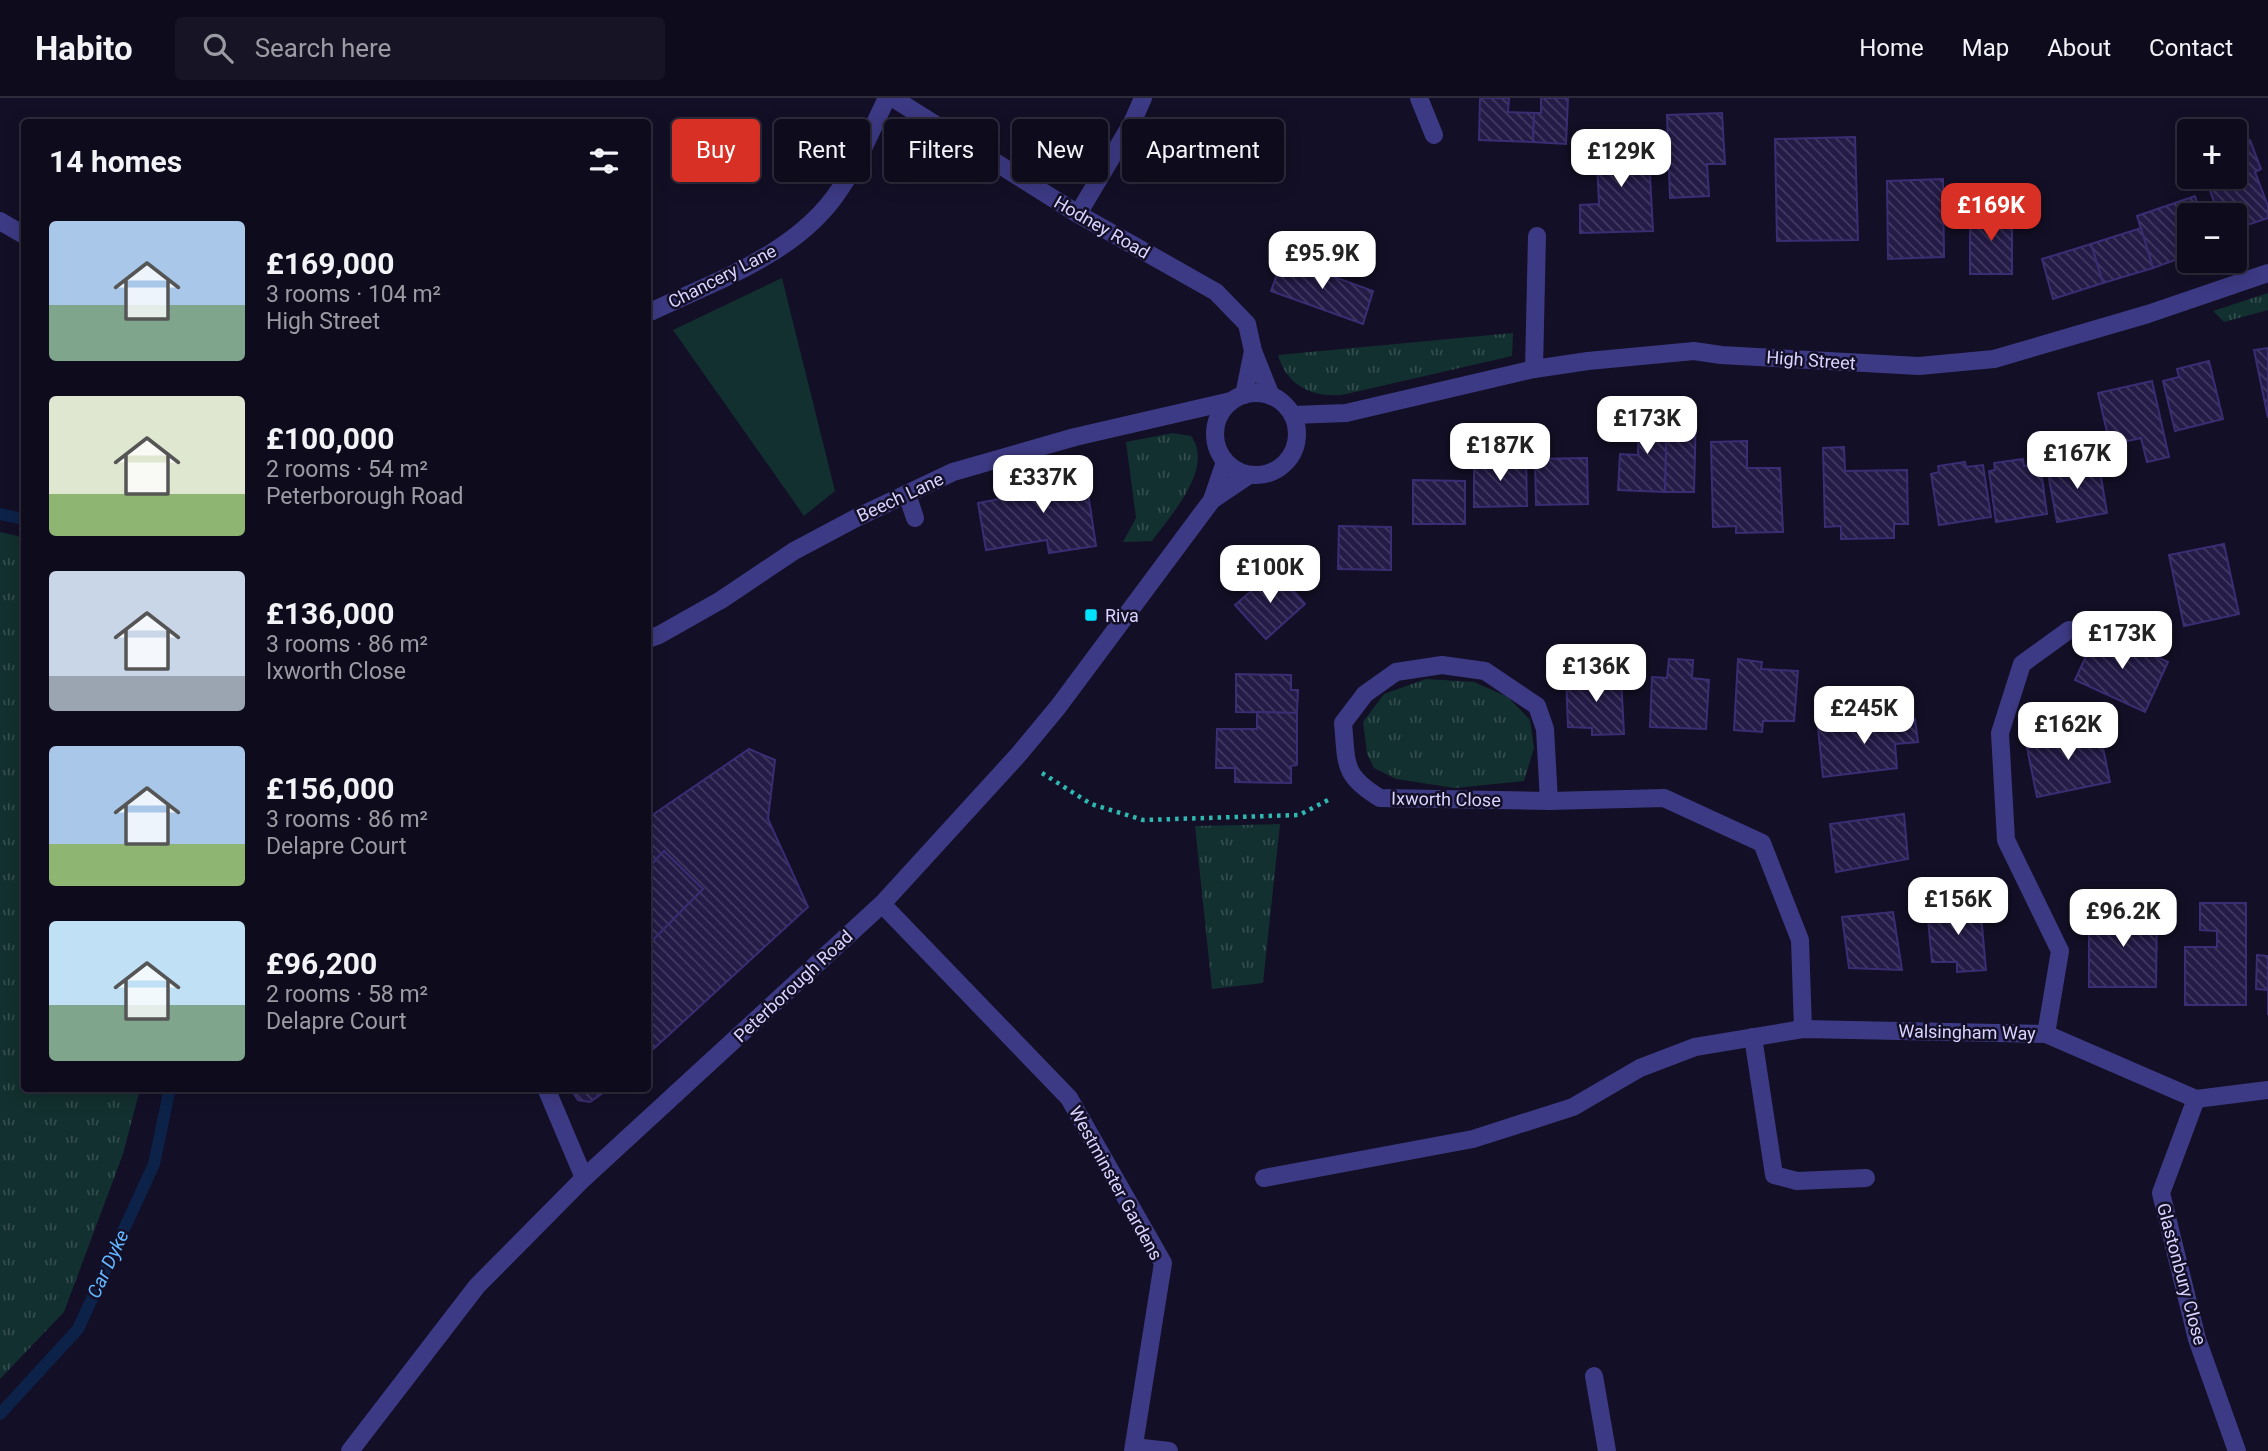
<!DOCTYPE html>
<html lang="en">
<head>
<meta charset="utf-8">
<style>
	body { margin:0; font-family:Roboto,sans-serif; background:#171425; color:#f1f3f6; height:100vh; display:flex; flex-direction:column; font-size:26px; white-space:nowrap }
	* { box-sizing:border-box; margin:0 }
	p { font-size:23px; color:#9b9ba3 }
	.icon { flex:none; width:38px; height:38px; fill:none; stroke:currentColor; stroke-width:2; stroke-linecap:round; stroke-linejoin:round }
	.map { position:relative; flex:1; overflow:hidden }
	.details { position:absolute; left:21px; top:21px; width:630px; height:973px; display:flex; flex-direction:column; background:#0e0b1c; border-radius:7px; box-shadow:0 4px 18px #0003,0 0 0 2px #2e2b3b }
	.details>* { flex:none }
	.banner { position:absolute; left:672px; top:21px; width:665px; height:63px; display:flex; gap:14px }
	.controls { position:absolute; left:2177px; top:21px; display:grid; gap:14px }
	.controls a { display:grid; place-items:center; width:70px; height:70px; border-radius:7px; background:#0e0b1c; box-shadow:0 4px 18px #0003,0 0 0 2px #2e2b3b; font-size:35px }
	.price { position:absolute; translate:-50% -60px; padding:0 16px; border-radius:14px; background:#fff; color:#222; font-size:23px; line-height:46px; filter:drop-shadow(0 2px 4px #0008) }
	.price::after { content:''; position:absolute; left:50%; top:42px; width:21px; height:16px; margin-left:-10px; background:inherit; clip-path:polygon(0 0,100% 0,50% 100%) }
	.price.current { background:#d93025; color:#fff }
	ul { padding:0; list-style:none }
	li { display:flex; align-items:center; gap:21px; height:175px; padding:0 28px }
	li span { display:grid; place-items:center; flex:none; width:196px; height:140px; border-radius:7px; color:#555 }
	li>.icon { margin-inline-start:auto }
	span .icon { width:84px; height:84px; fill:#fffc; stroke-width:1 }
	li b { font-size:30px }
	h2 { display:flex; justify-content:space-between; align-items:center; height:84px; padding:0 28px; font-size:30px }
	.pill { padding:0 24px; border-radius:7px; background:#0e0b1c; box-shadow:0 4px 18px #0003,0 0 0 2px #2e2b3b; font-size:24px; line-height:63px }
	.pill.current { background:#d93025; color:#fff }
	header { display:flex; align-items:center; gap:42px; box-sizing:border-box; height:98px; padding:0 35px; background:#0e0b1c; border-bottom:2px solid #2e2b3b }
	header strong { font-size:33px }
	nav { display:flex; gap:38px; margin-inline-start:auto; font-size:24px }
	.search { width:490px; height:63px; background:#171425; display:flex; align-items:center; gap:18px; box-sizing:border-box; padding:0 24px; border-radius:7px; color:#9b9ba3; font-size:26px }
	.map>svg:first-child { display:block }
	.grass { fill:url(#grass-tufts) }
	.park { fill:#12302f }
	.lines { fill:none; stroke-linecap:round; stroke-linejoin:round }
	.stream { stroke:#0c2248; stroke-width:12 }
	.building { fill:url(#building-back-hatch); stroke:#3b2d73; stroke-width:2 }
	.path { stroke:#2fb8b0; stroke-width:4.5; stroke-dasharray:3.5 5; stroke-linecap:butt }
	.minor { stroke:#3d3a85; stroke-width:18 }
	.poi-dot { fill:#00e5ff; stroke:#130f26; stroke-width:2.5 }
	.labels { text-anchor:middle; dominant-baseline:central; stroke-width:5; stroke-linejoin:round; paint-order:stroke }
	.street-label { font-size:18px; fill:#d9d4ff; stroke:#130f26 }
	.poi-label { font-size:18px; fill:#d9d4ff; stroke:#130f26; text-anchor:start }
	.water-label { font-size:19px; font-style:italic; fill:#62b6ff; stroke:#130f26 }
</style>
</head>
<body>
<header>
<strong>Habito</strong>
<div class="search"><svg class="icon" aria-label="search" viewBox="0 0 24 24"><circle cx="10" cy="10" r="6"/><path d="M15 15l6 6"/></svg>Search here</div>
<nav><a>Home</a><a>Map</a><a>About</a><a>Contact</a></nav>
</header>
<div class="map">
<svg width="2268" height="1353" viewBox="0 0 2268 1353">
	<defs>
		<pattern id="grass-tufts" width="24" height="20" patternUnits="userSpaceOnUse" patternTransform="scale(1.75)"><rect width="24" height="20" fill="#12302f"/><path d="M3 7l-1-3M5 7V3M7 7l1-3M15 17l-1-3M17 17v-4M19 17l1-3" fill="none" stroke="#344d4e"/></pattern>
		<pattern id="building-back-hatch" width="6" height="6" patternUnits="userSpaceOnUse" patternTransform="scale(1.75)"><rect width="6" height="6" fill="#241b47"/><path d="M-1 5l2 2M0 0l6 6M5-1l2 2" fill="none" stroke="#433b63"/></pattern>
	</defs>
	<rect width="100%" height="100%" fill="#130f26"/>
	<!-- grass -->
	<g class="grass">
		<path d="M2268 195V212L2224 224 2213 213Z"/>
		<path d="M1513 235 1512 258 1342 297C1311 299 1287 288 1278 257Z"/>
		<path d="M1172 335 1191 338C1215 370 1170 418 1152 443L1123 444 1136 420 1126 344Z"/>
		<path d="M0 434 18 438 24 444V990L140 991 123 1056 64 1214 0 1281Z"/>
		<path d="M1426 581 1474 584 1508 599 1530 622 1534 650 1524 683 1455 690 1396 681 1374 670 1367 656 1363 624 1384 596Z"/>
		<path d="M1280 726 1263 885 1212 891 1195 728Z"/>
	</g>
	<!-- park -->
	<path class="park" d="M782 180 835 393 804 418 673 232Z"/>
	<g class="lines">
		<!-- stream -->
		<g class="stream">
			<path d="M0 416 24 421"/>
			<path d="M0 1316 78 1231 154 1066 170 990"/>
		</g>
	</g>
	<!-- building -->
	<g class="building">
		<path d="M1480 0H1509L1508 14 1534 15 1533 44 1479 42Z"/>
		<path d="M1541 0H1568L1566 46 1533 44 1534 15H1541Z"/>
		<path d="M1722 15 1725 66H1707L1709 98 1670 100 1667 17Z"/>
		<path d="M1855 39 1858 142 1777 143 1775 41Z"/>
		<path d="M1648 40 1653 133 1580 135V107L1599 106 1596 42Z"/>
		<path d="M2250 42 2261 71 2255 74 2268 108V120L2235 131V117H2219L2205 79H2235V47Z"/>
		<path d="M1943 81 1944 159 1888 161 1887 83Z"/>
		<path d="M2195 98 2201 117H2189V157L2153 170 2137 118Z"/>
		<rect x="1970" y="114" width="42" height="62"/>
		<path d="M2141 130 2153 170 2103 185 2091 146Z"/>
		<path d="M2091 146 2103 185 2053 201 2042 161Z"/>
		<path d="M1283 160 1373 193 1363 226 1271 193Z"/>
		<path d="M2268 250V320L2254 252Z"/>
		<path d="M2209 263 2223 321 2175 333 2163 283 2179 279 2177 271Z"/>
		<path d="M2152 283 2169 359 2147 364 2141 340 2110 347 2098 295Z"/>
		<path d="M1639 313H1667L1665 394 1618 392 1620 356 1638 357Z"/>
		<path d="M1667 313 1696 314 1694 394H1665Z"/>
		<path d="M1747 343V370H1780L1783 434 1736 435V428L1713 429 1711 344Z"/>
		<path d="M1844 349 1845 373 1907 372 1908 426H1894V440L1841 441V428L1825 429 1823 350Z"/>
		<path d="M1526 360 1527 408 1474 409V361Z"/>
		<path d="M1587 360 1588 406 1536 407 1535 361Z"/>
		<path d="M2023 361 2024 368 2040 365 2047 416 1996 424 1989 373 1995 372 1994 365Z"/>
		<path d="M2083 361 2084 369 2099 367 2107 415 2057 424 2048 375 2055 374 2053 366Z"/>
		<path d="M1965 364 1966 369 1983 367 1991 419 1939 427 1931 376 1939 374 1938 368Z"/>
		<path d="M1084 368 1096 448 1049 455 1047 442 986 452 978 405 1043 393 1041 374Z"/>
		<path d="M1413 382 1465 383V426H1413Z"/>
		<path d="M1339 428 1391 429V472L1338 471Z"/>
		<path d="M2224 446 2239 516 2184 528 2169 457Z"/>
		<path d="M1275 472 1305 506 1266 541 1235 507Z"/>
		<path d="M2098 532 2168 564 2145 614 2075 582Z"/>
		<path d="M1669 561 1693 562 1692 580 1709 582 1706 631 1650 629 1652 579 1667 580Z"/>
		<path d="M1738 561 1762 564 1761 571 1798 573 1794 623H1763L1762 634 1734 632Z"/>
		<path d="M1236 576 1291 577V592H1298L1297 615 1236 614Z"/>
		<path d="M1566 578 1621 579 1624 636 1592 637V630L1568 629Z"/>
		<path d="M1257 614 1297 615V667L1291 668V685L1235 684V670H1216L1217 631H1257Z"/>
		<path d="M1915 621 1918 644 1895 646 1897 670 1823 679 1818 630Z"/>
		<path d="M2099 630 2110 684 2037 699 2026 645Z"/>
		<path d="M749 651 775 662 768 721 808 809 648 956V720Z"/>
		<path d="M1904 716 1908 761 1836 774 1830 726Z"/>
		<path d="M664 753 703 791 648 847V770Z"/>
		<path d="M2200 805H2246V907H2185V849H2217V833L2200 832Z"/>
		<path d="M1980 806 1986 872 1957 874V864H1932L1927 810Z"/>
		<path d="M2089 813 2157 814 2156 889H2089Z"/>
		<path d="M1893 814 1902 872 1849 870 1842 819Z"/>
		<path d="M2257 857 2268 858V917V892L2256 891Z"/>
		<path d="M570 990H610L590 1004 578 1002Z"/>
	</g>
	<g class="lines">
		<!-- path -->
		<path class="path" d="M1042 675 1091 706 1143 722 1299 717 1332 700"/>
		<!-- minor -->
		<g class="minor">
			<path d="M893 0 1078 116 1216 194 1247 226 1253 253 1271 298"/>
			<path d="M1419 0 1434 37"/>
			<path d="M1078 116 1132 25 1143 0"/>
			<path d="M0 123 24 137"/>
			<path d="M648 215C715 183 798 156 840 91 859 64 872 30 887 0"/>
			<path d="M1534 271 1537 138"/>
			<circle cx="1256" cy="336" r="41"/>
			<path d="M1244 297 1253 253"/>
			<path d="M1293 317 1346 315 1534 271 1588 263 1694 253 1721 257 1919 268 1994 261 2148 216 2268 175"/>
			<path d="M907 396 915 420"/>
			<path d="M1212 402 1249 377"/>
			<path d="M648 541 659 537 721 502 794 453 856 420 953 374 1075 339 1231 303"/>
			<path d="M1442 567 1485 573 1537 608 1545 631 1549 703 1380 700C1342 677 1347 666 1343 625L1365 596 1396 574Z"/>
			<path d="M1549 703 1664 700 1762 745 1800 842 1803 931"/>
			<path d="M882 806 1069 1000 1163 1165 1133 1353"/>
			<path d="M2046 936 2060 853 2006 742 2000 635 2022 566 2069 532"/>
			<path d="M1753 939 1774 1077 1797 1083 1866 1080"/>
			<path d="M546 990 584 1080"/>
			<path d="M2196 1001 2161 1095 2197 1241 2237 1353"/>
			<path d="M1264 1080 1473 1041 1573 1009 1640 970 1695 949 1803 931 2046 936 2196 1001 2268 992"/>
			<path d="M1594 1278 1607 1353"/>
			<path d="M1134 1349 1169 1353"/>
			<path d="M350 1353 477 1188 584 1080 882 806 1019 656 1058 609 1212 402 1225 364"/>
		</g>
	</g>
	<!-- markers -->
	<rect class="poi-dot" x="1084" y="510" width="14" height="14" rx="3.5"/>
	<g class="labels">
		<!-- street labels -->
		<g class="street-label">
			<text transform="translate(1102 129) rotate(30)">Hodney Road</text>
			<text transform="translate(722 178) rotate(-27)">Chancery Lane</text>
			<text transform="translate(1811 262) rotate(4)">High Street</text>
			<text transform="translate(900 399) rotate(-25)">Beech Lane</text>
			<text transform="translate(1446 701) rotate(1)">Ixworth Close</text>
			<text transform="translate(793 888) rotate(-43)">Peterborough Road</text>
			<text transform="translate(1967 934) rotate(1)">Walsingham Way</text>
			<text transform="translate(1116 1085) rotate(61)">Westminster Gardens</text>
			<text transform="translate(2182 1176) rotate(75)">Glastonbury Close</text>
		</g>
		<!-- poi labels -->
		<g class="poi-label">
			<text x="1105" y="517">Riva</text>
		</g>
		<!-- water labels -->
		<g class="water-label">
			<text transform="translate(108 1166) rotate(-65)">Car Dyke</text>
		</g>
	</g>
</svg>
<div class="controls">
<a>+</a>
<a>−</a>
</div>
<b class="price" style="left:1621px;top:91px">£129K</b>
<b class="price current" style="left:1991px;top:145px">£169K</b>
<b class="price" style="left:1322px;top:193px">£95.9K</b>
<b class="price" style="left:1647px;top:358px">£173K</b>
<b class="price" style="left:1500px;top:385px">£187K</b>
<b class="price" style="left:2077px;top:393px">£167K</b>
<b class="price" style="left:1043px;top:417px">£337K</b>
<b class="price" style="left:1270px;top:507px">£100K</b>
<b class="price" style="left:2122px;top:573px">£173K</b>
<b class="price" style="left:1596px;top:606px">£136K</b>
<b class="price" style="left:1864px;top:648px">£245K</b>
<b class="price" style="left:2068px;top:664px">£162K</b>
<b class="price" style="left:1958px;top:839px">£156K</b>
<b class="price" style="left:2123px;top:851px">£96.2K</b>
<div class="banner">
<a class="pill current">Buy</a>
<a class="pill">Rent</a>
<a class="pill">Filters</a>
<a class="pill">New</a>
<a class="pill">Apartment</a>
</div>
<section class="details">
<h2>14 homes<svg class="icon" aria-label="filters" viewBox="0 0 24 24"><path d="M4 7h16M4 17h16"/><circle cx="9" cy="7" r="2"/><circle cx="15" cy="17" r="2"/></svg></h2>
<ul>
<li><span style="background:linear-gradient(#a9c7e8 60%,#7fa58c 0)"><svg class="icon" aria-label="home" viewBox="0 0 24 24"><path d="M3 11l9-7 9 7M6 9v11h12V9"/></svg></span><div><b>£169,000</b><p>3 rooms · 104 m²</p><p>High Street</p></div></li>
<li><span style="background:linear-gradient(#dfe7d0 70%,#8fb573 0)"><svg class="icon" aria-label="home" viewBox="0 0 24 24"><path d="M3 11l9-7 9 7M6 9v11h12V9"/></svg></span><div><b>£100,000</b><p>2 rooms · 54 m²</p><p>Peterborough Road</p></div></li>
<li><span style="background:linear-gradient(#c9d6e8 75%,#9aa5b1 0)"><svg class="icon" aria-label="home" viewBox="0 0 24 24"><path d="M3 11l9-7 9 7M6 9v11h12V9"/></svg></span><div><b>£136,000</b><p>3 rooms · 86 m²</p><p>Ixworth Close</p></div></li>
<li><span style="background:linear-gradient(#a9c7e8 70%,#8fb573 0)"><svg class="icon" aria-label="home" viewBox="0 0 24 24"><path d="M3 11l9-7 9 7M6 9v11h12V9"/></svg></span><div><b>£156,000</b><p>3 rooms · 86 m²</p><p>Delapre Court</p></div></li>
<li><span style="background:linear-gradient(#bfe0f5 60%,#7fa58c 0)"><svg class="icon" aria-label="home" viewBox="0 0 24 24"><path d="M3 11l9-7 9 7M6 9v11h12V9"/></svg></span><div><b>£96,200</b><p>2 rooms · 58 m²</p><p>Delapre Court</p></div></li>
</ul>
</section>
</div>
</body>
</html>
